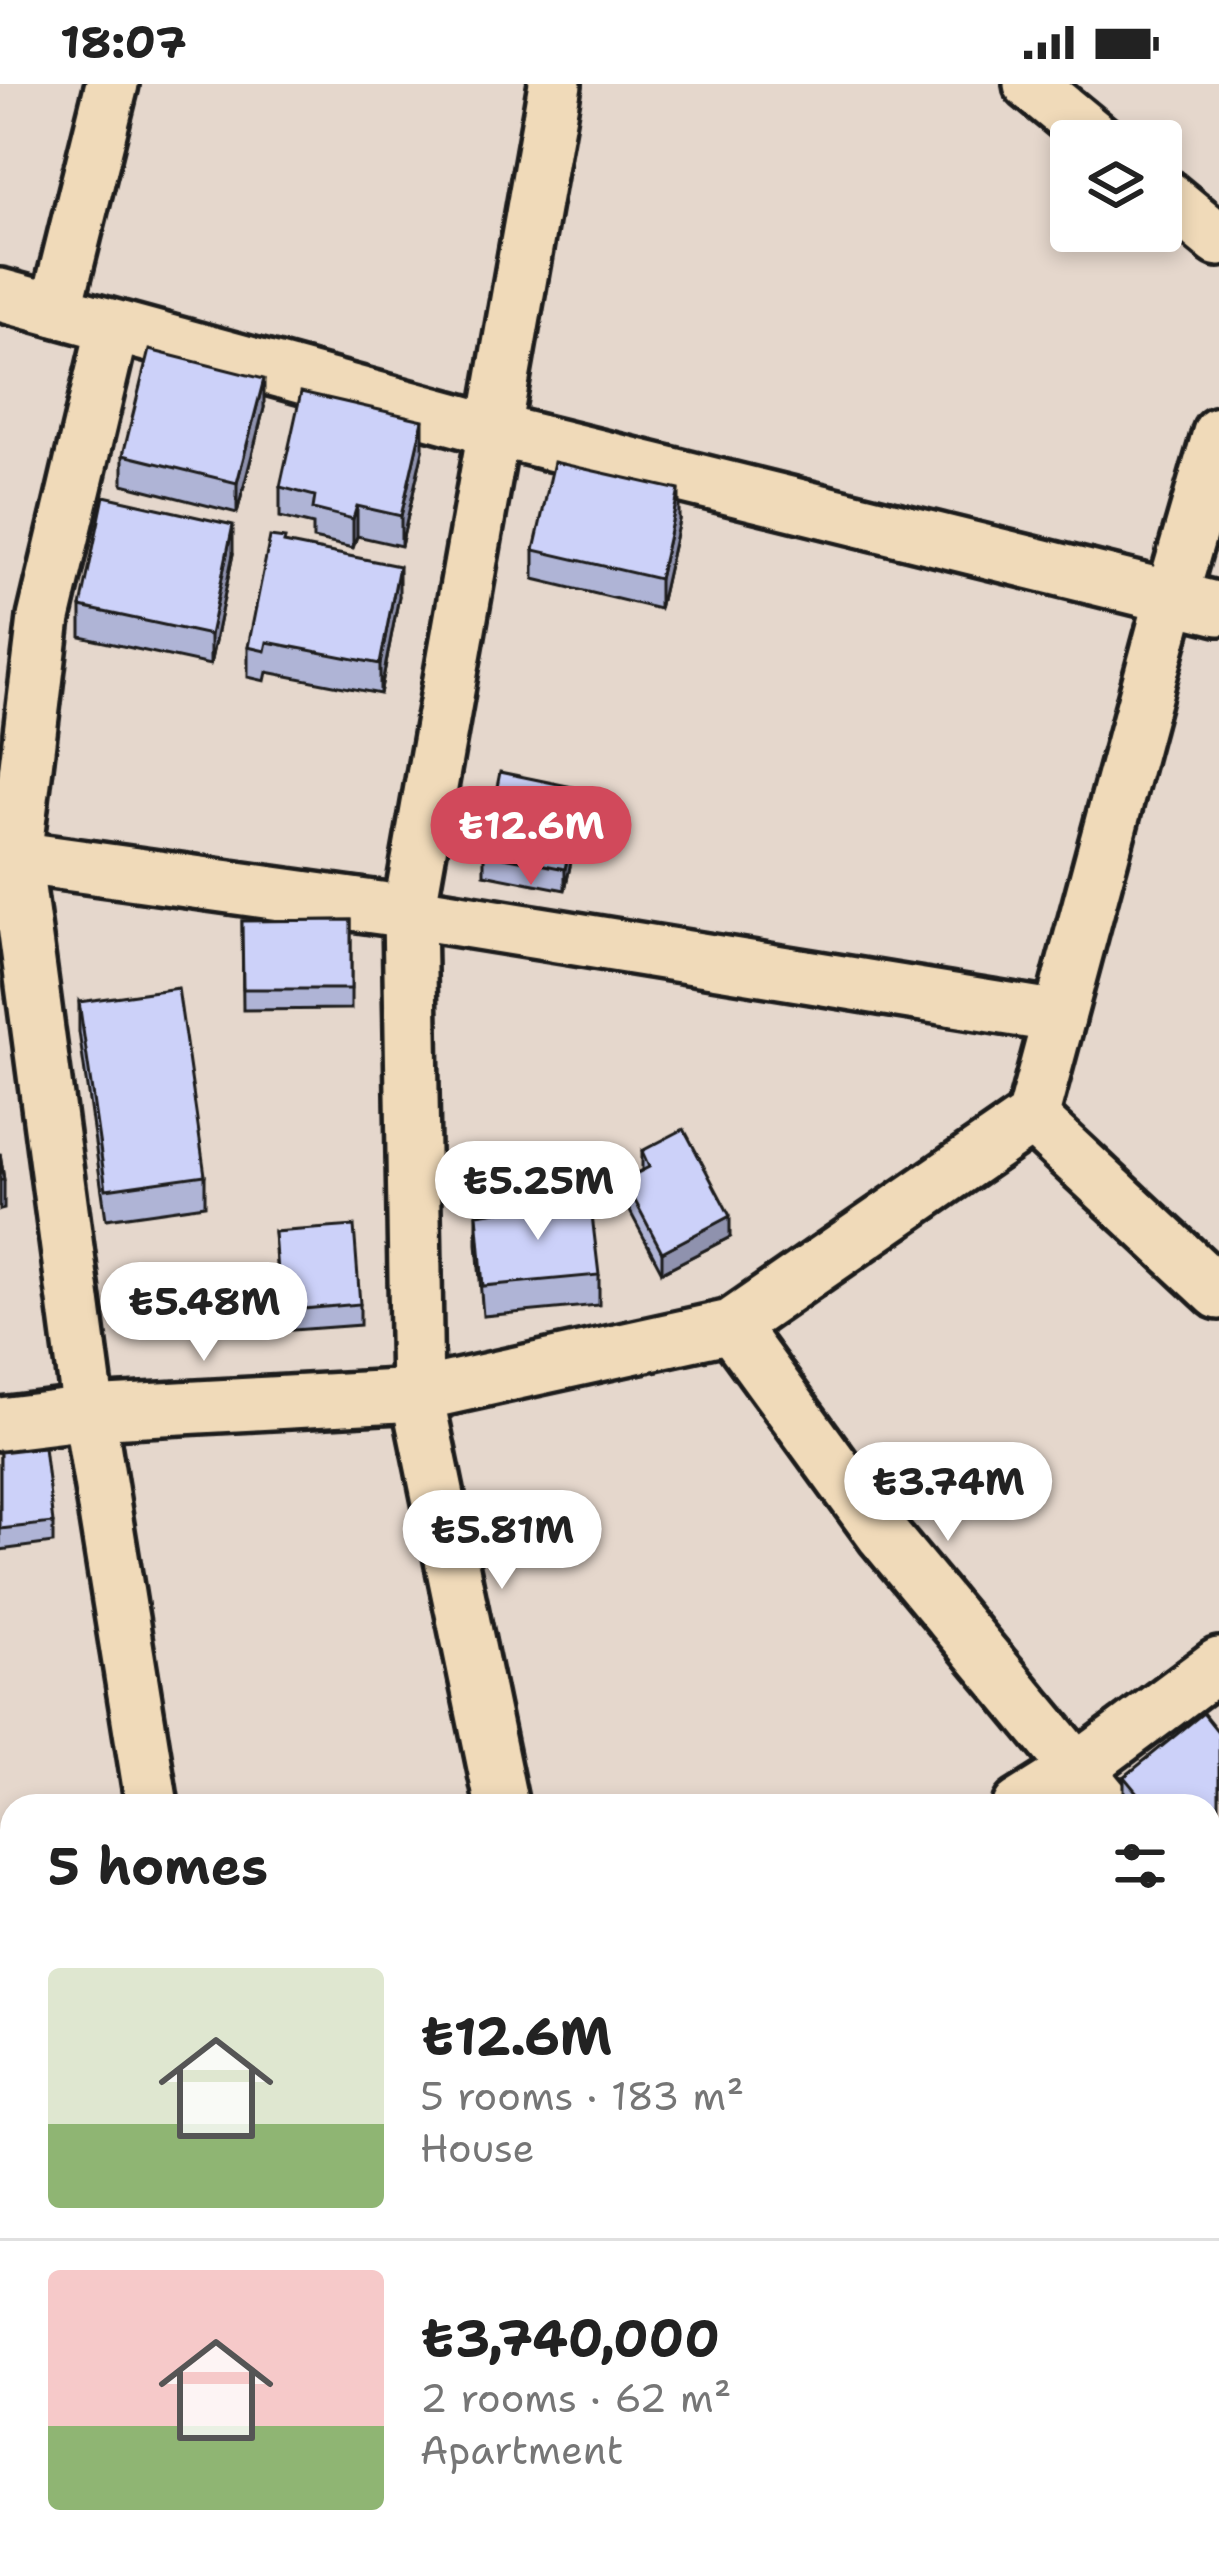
<!DOCTYPE html>
<html lang="en">
<head>
<meta charset="utf-8">
<style>
	body { margin:0; font-family:"Shantell Sans",sans-serif; background:#f2f2f2; color:#222; height:100vh; display:flex; flex-direction:column; font-size:45px; white-space:nowrap }
	* { box-sizing:border-box; margin:0 }
	p { font-size:39px; color:#767676 }
	.icon { flex:none; width:66px; height:66px; fill:none; stroke:currentColor; stroke-width:2; stroke-linecap:round; stroke-linejoin:round }
	.map { position:relative; flex:1; overflow:hidden }
	.sheet { position:absolute; left:0px; top:1710px; width:1221px; height:768px; display:flex; flex-direction:column; background:#fff; border-radius:36px 36px 0 0; box-shadow:0 6px 18px #0003 }
	.sheet>* { flex:none }
	.buttons { position:absolute; left:1050px; top:36px; display:grid; gap:24px }
	.buttons a { display:grid; place-items:center; width:132px; height:132px; border-radius:12px; background:#fff; box-shadow:0 6px 18px #0003; font-size:60px }
	.price { position:absolute; translate:-50% -102px; padding:0 27px; border-radius:42px; background:#fff; color:#222; font-size:39px; line-height:78px; filter:drop-shadow(0 3px 6px #0008) }
	.price::after { content:''; position:absolute; left:50%; top:72px; width:36px; height:27px; margin-left:-18px; background:inherit; clip-path:polygon(0 0,100% 0,50% 100%) }
	.price.current { background:#d1495b; color:#fff }
	ul { padding:0; list-style:none }
	li { display:flex; align-items:center; gap:36px; height:300px; padding:0 48px }
	li+li { border-top:3px solid #e0e0e0 }
	li span { display:grid; place-items:center; flex:none; width:336px; height:240px; border-radius:12px; color:#555 }
	li>.icon { margin-inline-start:auto }
	span .icon { width:144px; height:144px; fill:#fffc; stroke-width:1 }
	li b { font-size:51px }
	h2 { display:flex; justify-content:space-between; align-items:center; height:144px; padding:0 48px; font-size:51px }
	.status { display:flex; justify-content:space-between; align-items:center; height:84px; padding:0 60px; background:#fff; direction:ltr }
	.status svg { height:33px; fill:currentColor }
	.map>svg:first-child { display:block }
	.lines { fill:none; stroke-linecap:round; stroke-linejoin:round }
	.minor-casing { stroke:#1c1c1c; stroke-width:60 }
	.minor { stroke:#f0dab9; stroke-width:51 }
	.wall { fill:#afb4d6; stroke:#1c1c1c; stroke-width:3 }
	.shaded-wall { fill:#8f92ae; stroke:#1c1c1c; stroke-width:3 }
	.building { fill:#ccd1f9; stroke:#1c1c1c; stroke-width:3 }
</style>
</head>
<body>
<div class="status"><b>18:07</b><svg viewBox="0 0 49 12"><path d="M0 12V9h3v3zM5 12V6h3v6zM10 12V3h3v9zM15 12V0h3v12zM26 1h20v11H26zM47 4h2v5h-2z"/></svg></div>
<div class="map">
<svg width="1219" height="2478" viewBox="0 0 1219 2478">
	<rect width="100%" height="100%" fill="#e5d7cc"/>
	<filter id="ink" filterUnits="userSpaceOnUse"><feTurbulence type="fractalNoise" baseFrequency=".00833" numOctaves="2"/><feDisplacementMap in="SourceGraphic" scale="24" xChannelSelector="R" yChannelSelector="G"/><feConvolveMatrix kernelMatrix="1 2 1 2 8 2 1 2 1" color-interpolation-filters="sRGB"/></filter>
	<g filter="url(#ink)">
		<g class="lines">
			<!-- minor casing -->
			<g class="minor-casing">
				<g id="minor">
					<path d="M555 0 409 828 417 1311 731 1242 1032 1034 1172 512 1219 349"/>
					<path d="M1030 0 1099 57"/>
					<path d="M1161 108 1219 156"/>
					<path d="M0 211 494 346 1219 525"/>
					<path d="M56 226 112 0"/>
					<path d="M113 243 44 534 15 773 89 1329 152 1722"/>
					<path d="M0 775 15 773 409 828 1059 933"/>
					<path d="M1032 1034 1219 1209"/>
					<path d="M731 1242 883 1451 1108 1722"/>
					<path d="M0 1340 89 1329 417 1311 502 1722"/>
					<path d="M1019 1722 1078 1685 1219 1580"/>
					<path d="M1209 1846 1219 1859"/>
					<path d="M0 2084 12 2085"/>
					<path d="M1209 2364 1219 2363"/>
					<path d="M251 2466 253 2478"/>
					<path d="M512 2466 534 2478"/>
					<path d="M1148 2466 1163 2478"/>
					<path d="M314 2478 362 2466"/>
				</g>
			</g>
			<!-- minor -->
			<use href="#minor" class="minor"/>
		</g>
		<!-- wall -->
		<g class="wall">
			<path d="M264 324 237 429 123 400V371Z"/>
			<path d="M423 366 401 462 357 452 353 464 313 455V441L280 433V403Z"/>
			<path d="M679 436 659 525 534 495V466Z"/>
			<path d="M285 459 399 512 380 610 267 588 265 597 248 593V563Z"/>
			<path d="M233 470 210 581 81 553V523Z"/>
			<path d="M582 725 565 806 484 790V769Z"/>
			<path d="M351 836V925L243 926 242 837Z"/>
			<path d="M79 918 205 1091V1121L106 1135 79 948Z"/>
			<path d="M642 1067 730 1153 662 1188 624 1116V1096L642 1086Z"/>
			<path d="M0 1069 4 1096V1125L0 1126Z"/>
			<path d="M477 1130 599 1191V1221L483 1232 477 1160Z"/>
			<path d="M274 1148 360 1220V1241L280 1247Z"/>
			<path d="M0 1368 53 1439V1459L0 1466Z"/>
			<path d="M1124 1693 1209 1722H1124Z"/>
		</g>
		<!-- shaded-wall -->
		<g class="shaded-wall">
			<path d="M264 295V324L237 429V399Z"/>
			<path d="M423 336V366L401 462V432Z"/>
			<path d="M679 406V436L659 525V495Z"/>
			<path d="M357 422V452L353 464V435Z"/>
			<path d="M233 441V470L210 581V551Z"/>
			<path d="M399 482V512L380 610V580Z"/>
			<path d="M582 705V725L565 806V785Z"/>
			<path d="M730 1132V1153L662 1188V1168Z"/>
			<path d="M1219 1763V1793L1209 1801V1771Z"/>
			<path d="M1219 2084V2105L1209 2113V2092Z"/>
		</g>
		<!-- building -->
		<g class="building">
			<path d="M149 266 264 295 237 399 123 371Z"/>
			<path d="M301 308 423 336 401 432 357 422 353 435 313 425 315 412 280 403Z"/>
			<path d="M554 378 679 406 659 495 534 466Z"/>
			<path d="M104 412 233 441 210 551 81 523Z"/>
			<path d="M270 453 285 455 284 459 399 482 380 580 267 558 265 567 248 563Z"/>
			<path d="M500 688 582 705 565 785 484 769Z"/>
			<path d="M351 836V905H243L242 837Z"/>
			<path d="M178 904 205 1091 106 1105 79 918Z"/>
			<path d="M684 1045 730 1132 662 1168 624 1096 649 1083 642 1067Z"/>
			<path d="M0 1069 4 1096H0Z"/>
			<path d="M590 1114 599 1191 483 1202 477 1130Z"/>
			<path d="M354 1142 360 1220 280 1227 274 1148Z"/>
			<path d="M44 1363 53 1439 0 1445V1368Z"/>
			<path d="M1203 1629 1219 1649V1763L1209 1771V1722H1148L1124 1693Z"/>
			<path d="M1219 1994V2084L1209 2092V2002Z"/>
			<path d="M962 2466H1030L1046 2478H953Z"/>
			<path d="M800 2468 812 2478H792Z"/>
		</g>
	</g>
</svg>
<div class="buttons">
<a><svg class="icon" aria-label="layers" viewBox="0 0 24 24"><path d="M12 4l9 5-9 5-9-5zM3 14l9 5 9-5"/></svg></a>
</div>
<b class="price current" style="left:531px;top:804px">₺12.6M</b>
<b class="price" style="left:538px;top:1159px">₺5.25M</b>
<b class="price" style="left:204px;top:1280px">₺5.48M</b>
<b class="price" style="left:948px;top:1460px">₺3.74M</b>
<b class="price" style="left:502px;top:1508px">₺5.81M</b>
<section class="sheet">
<h2>5 homes<svg class="icon" aria-label="filters" viewBox="0 0 24 24"><path d="M4 7h16M4 17h16"/><circle cx="9" cy="7" r="2"/><circle cx="15" cy="17" r="2"/></svg></h2>
<ul>
<li><span style="background:linear-gradient(#dfe7d0 65%,#8fb573 0)"><svg class="icon" aria-label="home" viewBox="0 0 24 24"><path d="M3 11l9-7 9 7M6 9v11h12V9"/></svg></span><div><b>₺12.6M</b><p>5 rooms · 183 m²</p><p>House</p></div></li>
<li><span style="background:linear-gradient(#f6c9c9 65%,#8fb573 0)"><svg class="icon" aria-label="home" viewBox="0 0 24 24"><path d="M3 11l9-7 9 7M6 9v11h12V9"/></svg></span><div><b>₺3,740,000</b><p>2 rooms · 62 m²</p><p>Apartment</p></div></li>
</ul>
</section>
</div>
</body>
</html>
